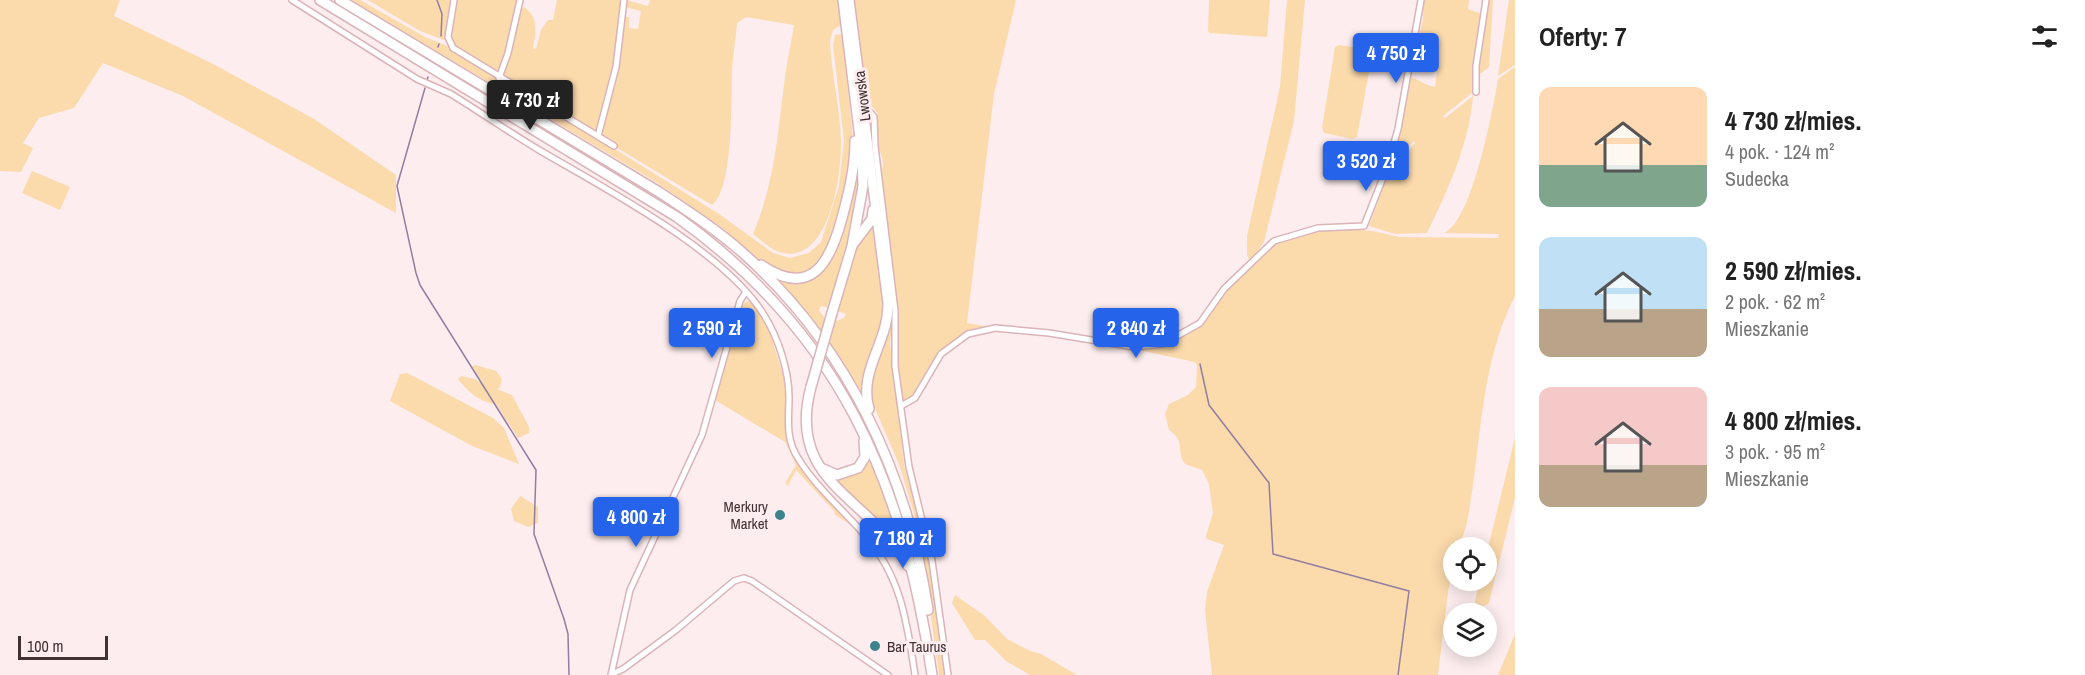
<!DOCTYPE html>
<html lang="pl">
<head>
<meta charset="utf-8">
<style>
	body { margin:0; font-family:"Archivo Narrow",sans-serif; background:#f2f2f2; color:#222; height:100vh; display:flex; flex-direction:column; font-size:22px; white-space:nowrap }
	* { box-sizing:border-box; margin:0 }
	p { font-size:20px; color:#767676 }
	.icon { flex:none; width:33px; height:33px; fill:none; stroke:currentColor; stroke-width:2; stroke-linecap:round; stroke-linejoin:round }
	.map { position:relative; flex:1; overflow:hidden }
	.panel { display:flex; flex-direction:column; background:#fff; width:570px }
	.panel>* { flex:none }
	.controls { position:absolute; left:1443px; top:537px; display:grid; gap:12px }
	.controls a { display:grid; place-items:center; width:54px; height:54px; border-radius:50%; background:#fff; box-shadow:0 3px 15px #0003; font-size:30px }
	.scale { position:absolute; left:18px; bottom:15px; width:90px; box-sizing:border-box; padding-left:6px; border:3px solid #403133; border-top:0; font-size:16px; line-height:21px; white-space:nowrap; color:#403133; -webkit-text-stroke:4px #fdedee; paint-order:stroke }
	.price { position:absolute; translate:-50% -51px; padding:0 14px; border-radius:6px; background:#2563eb; color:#fff; font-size:20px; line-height:39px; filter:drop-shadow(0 2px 3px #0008) }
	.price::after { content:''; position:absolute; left:50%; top:36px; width:18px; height:14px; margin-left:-9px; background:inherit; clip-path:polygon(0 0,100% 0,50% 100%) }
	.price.active { background:#222; color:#fff }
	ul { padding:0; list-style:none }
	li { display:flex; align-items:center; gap:18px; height:150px; padding:0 24px }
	li span { display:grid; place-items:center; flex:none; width:168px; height:120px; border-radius:12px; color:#555 }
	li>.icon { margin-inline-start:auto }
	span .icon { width:72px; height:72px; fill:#fffc; stroke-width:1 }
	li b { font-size:26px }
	h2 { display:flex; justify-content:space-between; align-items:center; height:72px; padding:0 24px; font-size:26px }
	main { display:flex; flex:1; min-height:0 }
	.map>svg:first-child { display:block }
	.green { fill:#fbdaac }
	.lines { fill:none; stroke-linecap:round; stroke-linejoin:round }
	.stream { stroke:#917ea1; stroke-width:1.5 }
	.minor-casing { stroke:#dab4b9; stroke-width:8 }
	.primary-casing { stroke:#dab4b9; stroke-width:12 }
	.minor { stroke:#fff; stroke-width:5 }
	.primary { stroke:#fff; stroke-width:9 }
	.primary-bridge-casing { stroke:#dab4b9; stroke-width:12; stroke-linecap:butt }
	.primary-bridge { stroke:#fff; stroke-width:9 }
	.poi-dot { fill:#3c838c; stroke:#fdedee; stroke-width:2 }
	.labels { text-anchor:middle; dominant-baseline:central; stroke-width:6; stroke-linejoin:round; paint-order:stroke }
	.street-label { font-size:15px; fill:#403133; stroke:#fdedee }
	.poi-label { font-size:15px; fill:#403133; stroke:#fdedee; text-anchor:end }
</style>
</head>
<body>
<main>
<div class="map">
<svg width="1515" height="675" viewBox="0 0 1515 675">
	<rect width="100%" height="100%" fill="#fdedee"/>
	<!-- green -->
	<g class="green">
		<path d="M0 0H120L114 16 213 64 314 119 396 175V213L183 96 103 63 74 108 39 118 23 143 33 148 21 172 0 171Z"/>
		<path d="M351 0H360L425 37 445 45 490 75 591 134 719 214 773 253 790 258 809 253 821 242 839 186 844 140 833 45 835 35 842 34 853 138 846 195 826 256 810 272 787 275 762 262 725 230 656 182Z"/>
		<path d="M368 0H453L446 37 444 40 420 31Z"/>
		<path d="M455 0H518L501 69 497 73 466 56 449 41Z"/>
		<path d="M557 0H622L624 17H629V28L638 29 641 11 625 7 626 0 648 6 650 0H840L841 25 833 30 830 40C831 75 841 110 841 145 841 177 829 262 783 253 772 251 762 241 753 234 776 180 778 127 786 70 788 55 792 40 794 25L746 17 737 23C736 39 733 54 732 70 731 97 734 189 712 205L506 81 504 74 520 9 524 7C539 18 536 31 533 48L536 49 541 30 548 20H553Z"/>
		<path d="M853 0H1016L994 94 967 323 990 327C963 331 939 348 926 372 921 381 917 394 909 400H903L898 361V316L881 187 883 161 876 139 877 113 866 98Z"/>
		<path d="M1209 0H1270L1267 37 1210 33 1208 31Z"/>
		<path d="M1287 0H1305L1294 121 1264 242 1250 261 1247 255V236L1280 87Z"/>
		<path d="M1423 0H1469L1468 9 1482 14 1472 93 1443 116 1445 118 1473 96C1469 144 1448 190 1427 233L1395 234 1369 226 1387 177 1415 143 1414 141 1392 161 1411 78C1420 79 1425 86 1435 87L1437 72H1417L1412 68 1423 19Z"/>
		<path d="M1488 0H1493L1489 67 1480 74H1477Z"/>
		<path d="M1509 0H1515V65L1498 76Z"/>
		<path d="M1339 45 1373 50 1357 137 1353 139 1324 133 1322 128 1335 47Z"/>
		<path d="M1515 67V296C1478 367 1482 451 1466 527L1459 547 1454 548 1453 568 1448 592 1438 675H1212L1205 610 1207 592 1224 545 1207 539 1206 536 1213 513 1209 484 1202 470 1185 464C1175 449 1187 443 1169 430L1165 414 1169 404 1188 395 1196 387 1197 365 1195 362 1124 347H1160L1199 327 1222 293 1272 244 1305 232 1334 228 1372 231 1400 237 1498 238 1499 234 1444 233C1472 222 1493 109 1498 79Z"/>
		<path d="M868 116 871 118 894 311 890 343 904 465 929 557 946 675H939L919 530 899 464 871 399 870 382 890 324Z"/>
		<path d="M857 148C863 205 845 254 829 308L821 306 819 310 825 319 836 321 844 318 846 314 838 311 858 242 874 221C879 254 890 294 882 328 876 353 865 364 863 394L821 330 776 278 820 273C848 246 850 186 857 148Z"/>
		<path d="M32 171 70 187 60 210 22 193Z"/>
		<path d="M747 301 754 305 768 327 785 381V423L788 446 802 469 851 525 834 514 835 512 796 470 788 486 785 483 796 465 785 442 715 400 742 305Z"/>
		<path d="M476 365 496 371 502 379 500 387 497 389 512 395 529 427V433L518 438 496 404C481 403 467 391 458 379L461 376 475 379 484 385 472 366Z"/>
		<path d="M407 373 493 418 504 428 519 464 472 446 390 401 400 374Z"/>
		<path d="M1515 438V498L1489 603 1481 608 1475 602 1479 581 1486 580 1487 552Z"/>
		<path d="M869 454 902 550 832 477C853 478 860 472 869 454Z"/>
		<path d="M520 496 538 507V523L528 527 514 521 511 509Z"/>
		<path d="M955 595 985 616 1007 639 1030 651 1041 654 1077 675H1030L1006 661 985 640H975L952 603Z"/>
		<path d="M1515 634V675H1498Z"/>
	</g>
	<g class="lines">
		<!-- stream -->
		<g class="stream">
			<path d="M437 0 442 14 441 36"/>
			<path d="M438 47 439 44"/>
			<path d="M427 81 428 77"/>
			<path d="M425 88 397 186 416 273 420 285 536 470 534 534 564 619 568 634 569 675"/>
			<path d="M1200 364 1209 405 1269 483 1273 554 1409 591 1398 675"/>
		</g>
		<!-- minor casing -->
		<g class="minor-casing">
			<g id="minor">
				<path d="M292 0 417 79 451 94C480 112 509 132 539 150 604 188 725 251 764 315 778 337 789 371 789 397 789 419 785 438 798 458 815 486 841 508 863 533 901 575 907 622 915 675"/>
				<path d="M454 0 448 37 453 48 614 146"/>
				<path d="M499 78 508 53 520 0"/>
				<path d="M1476 92V66L1486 0"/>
				<path d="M862 108 868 110 874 117 875 146 895 311V366L909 467 932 561 948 675"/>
				<path d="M598 136 616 67 624 0"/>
				<path d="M901 406 915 398 941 354 968 334 995 328 1049 333 1134 347 1163 344 1200 323 1224 289 1274 241 1318 228 1364 226 1386 170 1398 129 1421 0"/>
				<path d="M612 674 623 669 676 630 734 581 744 578 752 581 888 675"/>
				<path d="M611 675 630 590 702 435 740 301 745 293"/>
			</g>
		</g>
		<!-- primary casing -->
		<g class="primary-casing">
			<g id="primary">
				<path d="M320 0 677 217C841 334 903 481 932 675"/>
				<path d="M340 0 659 192C688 211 717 230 743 253 848 347 907 473 928 610"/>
				<path d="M849 0 888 303C889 342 858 370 869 409"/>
				<path d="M853 244 872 219 873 210"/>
				<path d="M761 265C811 299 830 263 842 218 849 192 855 168 855 141"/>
				<path d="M832 313 852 246 863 186 862 155 843 0"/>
				<path d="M811 387C785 483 871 497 908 566"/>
				<path d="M823 469 837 475 858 468 865 457 864 441"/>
			</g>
		</g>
		<!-- minor -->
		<use href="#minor" class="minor"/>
		<!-- primary -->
		<use href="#primary" class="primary"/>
		<!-- primary-bridge casing -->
		<g class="primary-bridge-casing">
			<path id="primary-bridge" d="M811 387 832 313"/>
		</g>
		<!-- primary-bridge -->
		<use href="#primary-bridge" class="primary-bridge"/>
	</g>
	<!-- markers -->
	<g class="poi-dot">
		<circle cx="780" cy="515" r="6"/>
		<circle cx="875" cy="646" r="6"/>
	</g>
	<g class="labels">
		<!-- street labels -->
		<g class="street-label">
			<text transform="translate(862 96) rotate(-97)">Lwowska</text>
		</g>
		<!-- poi labels -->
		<g class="poi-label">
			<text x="768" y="506">Merkury<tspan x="768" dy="17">Market</tspan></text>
			<text x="887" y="646" text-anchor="start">Bar Taurus</text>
		</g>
	</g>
</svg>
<div class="controls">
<a><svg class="icon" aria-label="locate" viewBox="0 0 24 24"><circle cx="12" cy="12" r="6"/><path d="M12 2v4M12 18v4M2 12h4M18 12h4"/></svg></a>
<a><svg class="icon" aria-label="layers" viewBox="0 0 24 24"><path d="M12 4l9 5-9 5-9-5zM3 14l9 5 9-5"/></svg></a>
</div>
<div class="scale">100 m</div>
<b class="price" style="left:1396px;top:84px">4 750 zł</b>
<b class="price active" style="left:530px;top:131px">4 730 zł</b>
<b class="price" style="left:1366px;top:192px">3 520 zł</b>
<b class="price" style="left:712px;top:359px">2 590 zł</b>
<b class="price" style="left:1136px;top:359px">2 840 zł</b>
<b class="price" style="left:636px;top:548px">4 800 zł</b>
<b class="price" style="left:903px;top:569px">7 180 zł</b>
</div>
<section class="panel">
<h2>Oferty: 7<svg class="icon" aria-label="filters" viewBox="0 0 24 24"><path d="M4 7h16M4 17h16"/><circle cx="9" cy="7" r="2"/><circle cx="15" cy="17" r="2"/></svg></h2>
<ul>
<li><span style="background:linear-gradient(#ffd9b3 65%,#7fa58c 0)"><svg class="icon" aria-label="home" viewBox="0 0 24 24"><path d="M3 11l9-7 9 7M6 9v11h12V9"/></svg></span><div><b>4 730 zł/mies.</b><p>4 pok. · 124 m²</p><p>Sudecka</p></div></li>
<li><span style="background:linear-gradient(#bfe0f5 60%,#b9a48a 0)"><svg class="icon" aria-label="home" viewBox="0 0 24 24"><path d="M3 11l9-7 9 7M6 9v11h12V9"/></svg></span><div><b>2 590 zł/mies.</b><p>2 pok. · 62 m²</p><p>Mieszkanie</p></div></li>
<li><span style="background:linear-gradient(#f6c9c9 65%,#b9a48a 0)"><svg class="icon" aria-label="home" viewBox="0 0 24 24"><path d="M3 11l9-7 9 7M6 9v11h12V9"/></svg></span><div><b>4 800 zł/mies.</b><p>3 pok. · 95 m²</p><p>Mieszkanie</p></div></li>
</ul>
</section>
</main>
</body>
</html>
